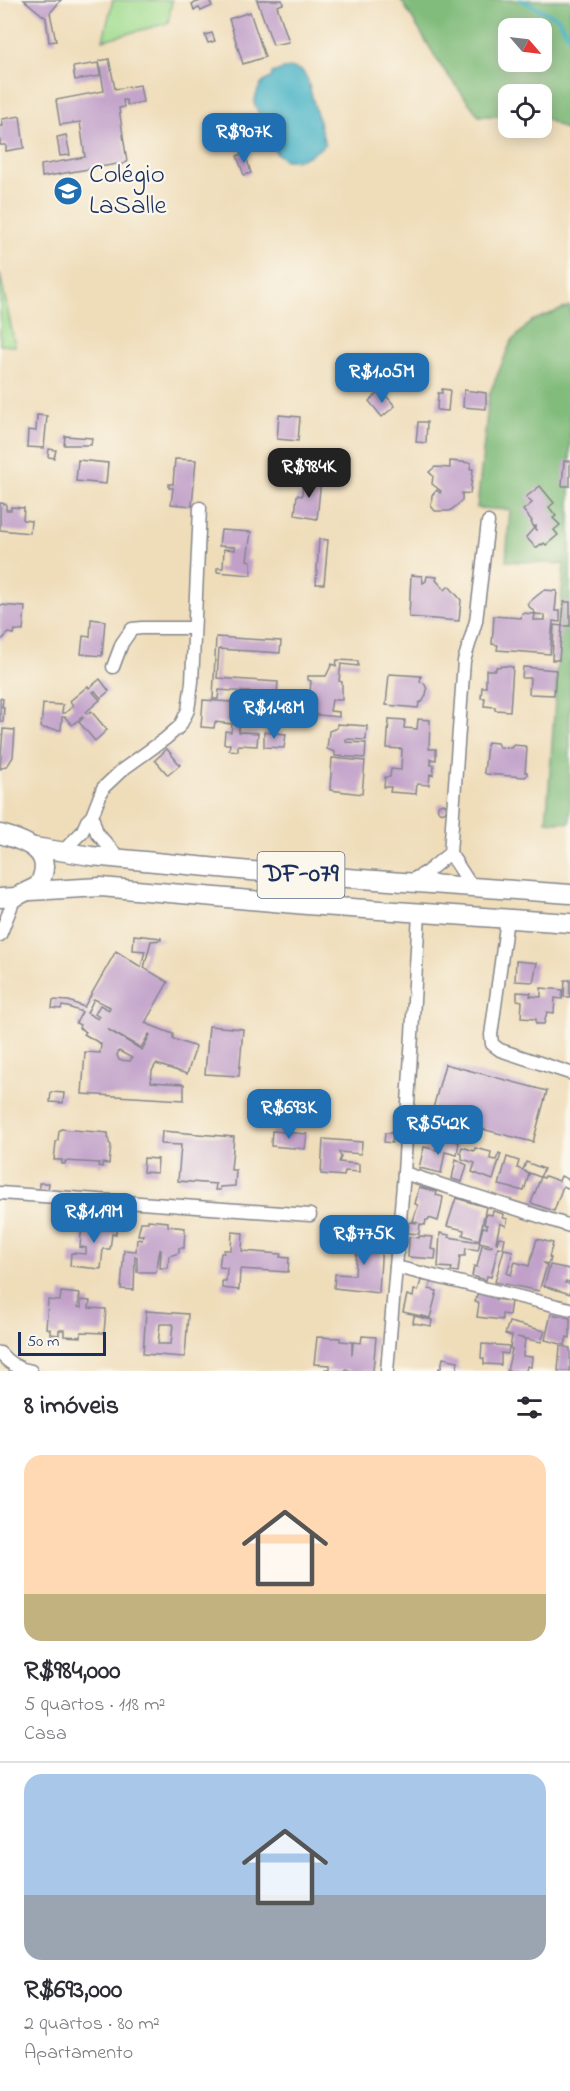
<!DOCTYPE html>
<html lang="pt">
<head>
<meta charset="utf-8">
<style>
	body { margin:0; font-family:"Indie Flower",sans-serif; background:#f7f7f7; color:#2b2b33; height:100vh; display:flex; flex-direction:column; font-size:22px; white-space:nowrap }
	* { box-sizing:border-box; margin:0 }
	p { font-size:20px; color:#7c7c81 }
	.icon { flex:none; width:33px; height:33px; fill:none; stroke:currentColor; stroke-width:2; stroke-linecap:round; stroke-linejoin:round }
	.map { position:relative; height:1371px; overflow:hidden }
	.panel { display:flex; flex-direction:column; background:#fff; flex:1 }
	.panel>* { flex:none }
	.needle { width:39px; rotate:118deg }
	.tools { position:absolute; left:498px; top:18px; display:grid; gap:12px }
	.tools a { display:grid; place-items:center; width:54px; height:54px; border-radius:12px; background:#fff; box-shadow:0 3px 15px #0003; font-size:30px }
	.scale { position:absolute; left:18px; bottom:15px; width:88px; box-sizing:border-box; padding-left:6px; border:3px solid #1b2f5e; border-top:0; font-size:16px; line-height:21px; white-space:nowrap; color:#1b2f5e; -webkit-text-stroke:4px #fbf7ec; paint-order:stroke }
	.price { position:absolute; translate:-50% -51px; padding:0 14px; border-radius:12px; background:#1f6fb2; color:#fff; font-size:20px; line-height:39px; filter:drop-shadow(0 2px 3px #0008) }
	.price::after { content:''; position:absolute; left:50%; top:36px; width:18px; height:14px; margin-left:-9px; background:inherit; clip-path:polygon(0 0,100% 0,50% 100%) }
	.price.active { background:#222; color:#fff }
	ul { padding:0; list-style:none }
	li { display:grid; align-content:center; gap:12px; height:318px; padding:0 24px }
	li+li { border-top:2px solid #e1e1e2 }
	li span { display:grid; place-items:center; height:186px; border-radius:18px; color:#555 }
	li>.icon { margin-inline-start:auto }
	span .icon { width:108px; height:108px; fill:#fffc; stroke-width:1 }
	li b { font-size:26px }
	h2 { display:flex; justify-content:space-between; align-items:center; height:72px; padding:0 24px; font-size:26px }
	.map>svg:first-child { display:block }
	.green { fill:#a2dd91; stroke:#5e8678; stroke-width:1.5 }
	.forest { fill:#81bc7b; stroke:#4e766c; stroke-width:1.5; fill-rule:evenodd }
	.water { fill:#49b4c6; stroke:#327292; stroke-width:1.5 }
	.lines { fill:none; stroke-linecap:round; stroke-linejoin:round }
	.stream { stroke:#49b4c6; stroke-width:4 }
	.building { fill:#c09fc9; fill-rule:evenodd }
	.street-casing { stroke:#85868c; stroke-width:15 }
	.primary-casing { stroke:#85868c; stroke-width:21 }
	.street { stroke:#fff; stroke-width:12 }
	.primary { stroke:#fff; stroke-width:18 }
	.labels { text-anchor:middle; dominant-baseline:central; stroke-width:4.5; stroke-linejoin:round; paint-order:stroke }
	.shield { fill:#fbf7ec; stroke:#5e6b89; stroke-width:1.5 }
	.shield-label { font-size:26px; font-weight:bold; fill:#1b2f5e }
	.poi-label { font-size:27px; fill:#1b2f5e; stroke:#fbf7ec; text-anchor:start }
</style>
</head>
<body>
<div class="map">
<svg width="570" height="1371" viewBox="0 0 570 1371">
	<rect width="100%" height="100%" fill="#fbf7ec"/>
	<filter id="ink" filterUnits="userSpaceOnUse"><feTurbulence type="fractalNoise" baseFrequency=".0167" numOctaves="2"/><feDisplacementMap in="SourceGraphic" scale="12" xChannelSelector="R" yChannelSelector="G"/><feConvolveMatrix kernelMatrix="1 2 1 2 8 2 1 2 1" color-interpolation-filters="sRGB"/></filter>
	<filter id="wash" filterUnits="userSpaceOnUse"><feTurbulence type="fractalNoise" baseFrequency=".008" numOctaves="4" result="noise"/><feDisplacementMap in="SourceGraphic" scale="24" xChannelSelector="R" yChannelSelector="G"/><feGaussianBlur stdDeviation="1.35" result="paint"/><feColorMatrix in="noise" values="0 0 0 0 0 0 0 0 0 0 0 0 0 0 0 0 0 1.4 0 .05"/><feComposite in="paint" operator="in"/></filter>
	<g filter="url(#wash)">
		<rect width="100%" height="100%" fill="#efddba"/>
		<!-- green -->
		<g class="green">
			<path d="M113 0H172L168 23 103 40Z"/>
			<path d="M0 274 15 346 0 345Z"/>
		</g>
		<!-- forest -->
		<g class="forest">
			<path d="M401 0H570V132L542 117V94H508V116H479L441 66ZM508 28H542V62H508Z"/>
			<path d="M570 306V823L546 821C554 735 557 650 564 564L506 561 510 510 477 508 489 395 511 342 532 321Z"/>
		</g>
		<!-- water -->
		<path class="water" d="M293 68 302 71 307 78 325 144C312 156 302 161 285 160L276 153 254 103C257 92 259 82 271 78L272 73 283 69Z"/>
		<g class="lines">
			<!-- stream -->
			<path class="stream" d="M521 0 558 18 570 39"/>
		</g>
		<g id="blocks">
			<!-- building -->
			<g class="building">
				<path d="M24 0H61L50 13 56 41 49 42 46 18Z"/>
				<path d="M204 0H209L212 6 201 11 199 8 194 10 192 4Z"/>
				<path d="M257 0H282L283 4 277 6 289 42 273 45Z"/>
				<path d="M250 12 265 57 243 64 229 19Z"/>
				<path d="M212 33 215 41 208 43 205 35Z"/>
				<path d="M109 59 115 89 140 85 143 102 127 105 126 100H123L124 107 119 108 127 162 118 166 117 164 42 177 41 165 85 157 80 122 60 125 56 100 104 91 99 61Z"/>
				<path d="M98 63 100 76 75 80 73 67Z"/>
				<path d="M20 116 24 148 6 151V145H0V126H3L2 119Z"/>
				<path d="M66 135 70 155 60 156 57 137Z"/>
				<path d="M245 153 251 173 244 175 237 156Z"/>
				<path d="M442 389 450 390 448 411 437 410 438 393H442Z"/>
				<path d="M381 390 395 406 382 417 369 401Z"/>
				<path d="M464 390 486 393V409L463 407Z"/>
				<path d="M37 415 47 416 44 448 27 447 28 430 36 431Z"/>
				<path d="M279 415 300 417 298 441 277 439Z"/>
				<path d="M418 422H427L426 443 416 442Z"/>
				<path d="M65 436 92 438 91 445H64Z"/>
				<path d="M49 449 56 450 54 458 48 457Z"/>
				<path d="M175 459 196 460 192 506 171 504 173 488H169V484H173Z"/>
				<path d="M78 460 108 463 106 484 76 481Z"/>
				<path d="M450 461 471 463 470 469H473L470 494 462 493V501L450 511H435L431 506 432 495 437 490 440 493 441 491 432 484 433 476 429 472 435 467 450 468Z"/>
				<path d="M564 461H570V486H562Z"/>
				<path d="M303 477 321 479 317 519 295 515 297 495 302 496Z"/>
				<path d="M540 486 554 503 549 507 556 516 553 518 560 525 554 530 558 535 546 545 544 543 542 545 541 544 536 548 526 537 534 528 536 530V526L534 527 531 522 532 521 523 510 532 503 526 497Z"/>
				<path d="M0 503 6 504V510H11V507L24 508 23 520 31 521 30 533 0 530Z"/>
				<path d="M221 530 251 532 247 560 251 561V575L217 572V568H223L224 549 235 550V547L219 546Z"/>
				<path d="M319 539 328 540 324 584H316Z"/>
				<path d="M411 575 422 576 423 583 426 581 427 576 437 577 436 580 445 590 449 586 461 600 459 621 409 617Z"/>
				<path d="M544 590 557 591 555 611H560V622L553 621 550 654 497 650 498 645 492 644 494 616 521 618 522 613 535 614 534 620H545V615L536 614 527 604Z"/>
				<path d="M564 602H570V626H562L559 660H552L554 625 562 626Z"/>
				<path d="M0 605 25 607 23 631 15 630 14 634 9 633 0 641Z"/>
				<path d="M91 619 105 621 102 656 81 654 83 636 90 637Z"/>
				<path d="M216 637 281 641 280 653 219 649 217 678 278 682 277 694 219 690 218 699H213Z"/>
				<path d="M337 660 358 661V666L341 664 339 681 342 682V700H332L330 711 339 712V717L308 714 311 681 308 680V676H326L332 664 336 666Z"/>
				<path d="M505 666 513 667 510 711 495 710V707L484 706 485 698H481L482 687H486V670H496V667Z"/>
				<path d="M523 667 556 670 554 695 529 694 530 678H522Z"/>
				<path d="M389 674 421 676 420 682 424 683 427 689 426 695 423 701 419 703 418 708 386 705Z"/>
				<path d="M100 679 109 691 101 698 95 691 93 692 100 700 86 712 88 714 91 711 107 730 95 741 79 722 83 718 82 717 72 725 65 717H62L61 730 41 728 43 704 63 705 62 713H65L73 706 70 701 88 686 89 688Z"/>
				<path d="M0 698 3 699 2 707H4L3 722 0 721Z"/>
				<path d="M203 700 272 705 271 726 239 724V732L258 733 257 746 238 745V751L229 750 230 744H224L225 731 231 732 232 724 215 722 214 728 201 727Z"/>
				<path d="M389 719 405 720 404 728 417 729 418 719 430 720 429 749H436V760L431 759V765H434L433 775 430 774 429 785 417 784 416 794 390 792 391 787H384L385 777H390L391 769 401 770 402 749 387 748Z"/>
				<path d="M337 724 367 726 366 740 346 739V742L366 743 365 758 335 756V752L327 749 329 731 337 728Z"/>
				<path d="M3 729 15 730 13 757 8 765 0 769Z"/>
				<path d="M264 732 286 734 284 748 264 747Z"/>
				<path d="M488 742 497 743 499 747 511 748 513 745 525 746 527 748 525 772H527V775L525 777 486 774 484 772 487 745Z"/>
				<path d="M167 749 180 765 168 775 155 760Z"/>
				<path d="M332 758 365 761 362 794 330 790Z"/>
				<circle cx="442" cy="808" r="4.5"/>
				<path d="M134 935 161 938V940L151 941 144 968 168 982 145 1023 173 1034V1039L196 1047 187 1074 156 1064 152 1071 151 1082 184 1084V1100L82 1094 85 1052 100 1053 101 1044 84 1034 86 1032 79 1028 80 1025 76 1023 82 1012 68 1007 62 1006 61 1009 52 1008 53 1000 69 1001 84 1007 116 951 141 967 145 951 133 950ZM94 999 110 1007 109 1010 100 1005 95 1014 99 1017 98 1019 87 1013ZM107 1029 141 1048 149 1034 150 1035 142 1050ZM119 1051 132 1058 130 1061 119 1060 117 1055Z"/>
				<path d="M516 961 537 963 533 982 515 981Z"/>
				<path d="M565 980H570V997H564Z"/>
				<path d="M541 988 563 990 562 999 555 998 554 1013 547 1012 544 1024H536V1019L521 1018 522 1001 517 1000V992L531 993 530 996 541 997Z"/>
				<path d="M209 1026 243 1029 239 1076 205 1074Z"/>
				<path d="M445 1064 547 1091 533 1142 431 1116Z"/>
				<path d="M51 1092 64 1093 63 1103 50 1102Z"/>
				<path d="M61 1129 108 1133 109 1143 111 1145 109 1164 102 1163V1167L98 1166 99 1163 65 1161V1164H62V1160H54L56 1142 58 1140 59 1131Z"/>
				<path d="M162 1131 234 1137 231 1170H236L235 1186 220 1187V1190H215L216 1184 178 1181 181 1145 161 1144Z"/>
				<path d="M272 1131 307 1134 305 1149 271 1146Z"/>
				<path d="M385 1133H393L392 1143 384 1142Z"/>
				<path d="M443 1138 459 1142 457 1155 445 1152 441 1173 419 1168 424 1147 441 1151Z"/>
				<path d="M323 1139 362 1142 361 1154 339 1152 341 1157 339 1162 359 1164V1172L345 1171 344 1176 321 1174Z"/>
				<path d="M462 1147 474 1151 475 1148 491 1152 490 1159 496 1160 499 1153 501 1154 493 1180 472 1172 475 1163 462 1159V1154L460 1153Z"/>
				<path d="M507 1157 519 1161 517 1168 523 1170 526 1162 544 1169 540 1177 524 1171 529 1174 524 1191 499 1185Z"/>
				<path d="M144 1158 158 1159 157 1173 143 1172Z"/>
				<path d="M456 1159 467 1165 462 1182 452 1179Z"/>
				<path d="M545 1176 559 1181 561 1176 570 1180V1189L563 1186 554 1211 531 1203 541 1177 544 1178Z"/>
				<path d="M39 1183H49L48 1191H39Z"/>
				<path d="M419 1187 437 1192 436 1195 443 1197 441 1209 438 1221 429 1218 428 1220H426L425 1225 420 1224 419 1234 408 1233 409 1222 418 1223 413 1221 418 1205 415 1204Z"/>
				<path d="M456 1198 486 1207 479 1240 463 1235 464 1230 447 1226Z"/>
				<path d="M493 1211 504 1214 503 1218 508 1219 506 1226 500 1223 496 1242 497 1243 499 1237 505 1238 503 1248 498 1247 491 1277 487 1276 486 1280 472 1276 474 1266 477 1267 482 1245 491 1247 492 1245 479 1242 483 1227 487 1228V1225L484 1224 486 1214 492 1215Z"/>
				<path d="M148 1220 168 1222V1226L185 1228 184 1248H179V1253L169 1256 168 1268H160L161 1250H160L156 1272H137V1257L135 1256 134 1290 121 1289 124 1250 136 1251 137 1239 142 1240 143 1235H138L141 1222H148Z"/>
				<path d="M97 1221 117 1223 116 1234H112L110 1249H103L101 1269 70 1266 71 1253 86 1254V1248L80 1247 82 1224H97Z"/>
				<path d="M232 1232 243 1233 242 1251 281 1254 280 1257 289 1258 288 1272 240 1269 239 1290 222 1288V1281H226L227 1268 219 1267 221 1253H224V1250H231Z"/>
				<path d="M358 1232 377 1234V1242H382L379 1293 334 1288 335 1274 355 1275Z"/>
				<path d="M440 1233 449 1235V1237L480 1242 478 1250 466 1248 465 1256H460L458 1272 451 1271 452 1268 438 1267Z"/>
				<path d="M419 1236 433 1237 431 1249 436 1250 435 1259 408 1257 409 1237 419 1238Z"/>
				<path d="M537 1239 553 1243 549 1257 551 1258 550 1262 549 1261 548 1264 544 1263 547 1266 539 1291 495 1282 504 1249 513 1251 507 1273 511 1275 515 1262 529 1266Z"/>
				<path d="M550 1265 570 1269V1282L566 1281 565 1283 570 1284V1294L544 1286Z"/>
				<path d="M421 1280 431 1282 429 1289 437 1291 430 1318 403 1312 407 1295 413 1297 414 1290 418 1291Z"/>
				<path d="M61 1292 80 1294 78 1307 81 1308V1300L90 1301 89 1308 106 1309 104 1333 81 1332V1337L64 1336V1330H59V1335L50 1334V1329L46 1328 48 1300 60 1301Z"/>
				<path d="M478 1292 495 1297V1299L511 1301 509 1315 502 1314V1320L477 1317 479 1303 475 1302Z"/>
				<path d="M146 1311 188 1314 185 1357 143 1354ZM160 1324H173L171 1344H158Z"/>
				<path d="M551 1314 570 1318V1338L567 1337 565 1345 545 1340Z"/>
				<path d="M414 1316 432 1320 431 1326 413 1323Z"/>
				<path d="M509 1322 545 1331 541 1342 517 1337 525 1339 523 1356 532 1357 531 1367 527 1366 526 1371H507L512 1349 510 1348 512 1336 505 1334Z"/>
				<path d="M362 1336 376 1337 373 1371H351L346 1369 345 1371H325V1369H330V1365L314 1364 317 1337 340 1338V1341L352 1342V1355L353 1342 361 1343Z"/>
				<path d="M482 1344 509 1346 508 1354 501 1353V1365L484 1364V1359L481 1358Z"/>
				<path d="M560 1346 570 1348V1371H558Z"/>
				<path d="M443 1358 458 1361 457 1369 462 1371H438L439 1368H441Z"/>
			</g>
		</g>
	</g>
	<g filter="url(#ink)">
		<use href="#blocks" fill-opacity="0" stroke="#85868c" stroke-width="1.5"/>
		<g class="lines">
			<!-- street casing -->
			<g class="street-casing">
				<g id="street">
					<path d="M113 667 122 643 132 629 142 628H194"/>
					<path d="M92 816 97 833 119 858"/>
					<path d="M61 853 82 832 87 821 92 816 103 788 122 770 165 739 180 726 188 710 192 682 200 508"/>
					<path d="M410 881 427 872 450 853"/>
					<path d="M472 887 450 853 464 661 476 621 488 522"/>
					<path d="M507 919 491 1035 492 1044 500 1050 570 1073"/>
					<path d="M0 935 15 897"/>
					<path d="M404 1173 570 1226"/>
					<path d="M0 1193 310 1215"/>
					<path d="M396 1267 570 1309"/>
					<path d="M0 1353C8 1363 19 1369 31 1371"/>
					<path d="M387 1371 404 1173 419 914"/>
				</g>
			</g>
			<!-- primary casing -->
			<g class="primary-casing">
				<g id="primary">
					<path d="M0 834C26 841 57 852 38 886L15 897 0 898"/>
					<path d="M34 847 91 856 251 871 570 894"/>
					<path d="M30 891 101 887 307 905 570 923"/>
				</g>
			</g>
			<!-- street -->
			<use href="#street" class="street"/>
			<!-- primary -->
			<use href="#primary" class="primary"/>
		</g>
	</g>
	<!-- icons -->
	<defs>
		<g id="school-disc" transform="scale(1.5)"><circle r="9.5" fill="#1f6fb2" stroke="#fbf7ec"/><path d="M0-5L7-2L0 1L-7-2ZM-4 1L0 2.5L4 1V4Q0 6-4 4Z" fill="#fff"/></g>
	</defs>
	<g fill-rule="evenodd">
		<use href="#school-disc" x="68" y="191"/>
	</g>
	<g class="labels">
		<!-- shield labels -->
		<rect class="shield" x="257.5" y="852" width="87" height="46" rx="4.5"/>
		<g class="shield-label">
			<text x="301" y="875">DF-079</text>
		</g>
		<!-- poi labels -->
		<g class="poi-label">
			<text x="89" y="175">Colégio<tspan x="89" dy="31">LaSalle</tspan></text>
		</g>
	</g>
</svg>
<div class="tools">
<a><svg class="needle" viewBox="-14 -14 28 28"><path d="M0-13l5 13h-10z" fill="#e53935"/><path d="M0 13l5-13h-10z" fill="#7c7c81"/></svg></a>
<a><svg class="icon" aria-label="locate" viewBox="0 0 24 24"><circle cx="12" cy="12" r="6"/><path d="M12 2v4M12 18v4M2 12h4M18 12h4"/></svg></a>
</div>
<div class="scale">50 m</div>
<b class="price" style="left:244px;top:164px">R$907K</b>
<b class="price" style="left:382px;top:404px">R$1.05M</b>
<b class="price active" style="left:309px;top:499px">R$984K</b>
<b class="price" style="left:274px;top:740px">R$1.48M</b>
<b class="price" style="left:289px;top:1140px">R$693K</b>
<b class="price" style="left:438px;top:1156px">R$542K</b>
<b class="price" style="left:94px;top:1244px">R$1.19M</b>
<b class="price" style="left:364px;top:1266px">R$775K</b>
</div>
<section class="panel">
<h2>8 imóveis<svg class="icon" aria-label="filters" viewBox="0 0 24 24"><path d="M4 7h16M4 17h16"/><circle cx="9" cy="7" r="2"/><circle cx="15" cy="17" r="2"/></svg></h2>
<ul>
<li><span style="background:linear-gradient(#ffd9b3 75%,#c2b280 0)"><svg class="icon" aria-label="home" viewBox="0 0 24 24"><path d="M3 11l9-7 9 7M6 9v11h12V9"/></svg></span><div><b>R$984,000</b><p>5 quartos · 118 m²</p><p>Casa</p></div></li>
<li><span style="background:linear-gradient(#a9c7e8 65%,#9aa5b1 0)"><svg class="icon" aria-label="home" viewBox="0 0 24 24"><path d="M3 11l9-7 9 7M6 9v11h12V9"/></svg></span><div><b>R$693,000</b><p>2 quartos · 80 m²</p><p>Apartamento</p></div></li>
</ul>
</section>
</body>
</html>
